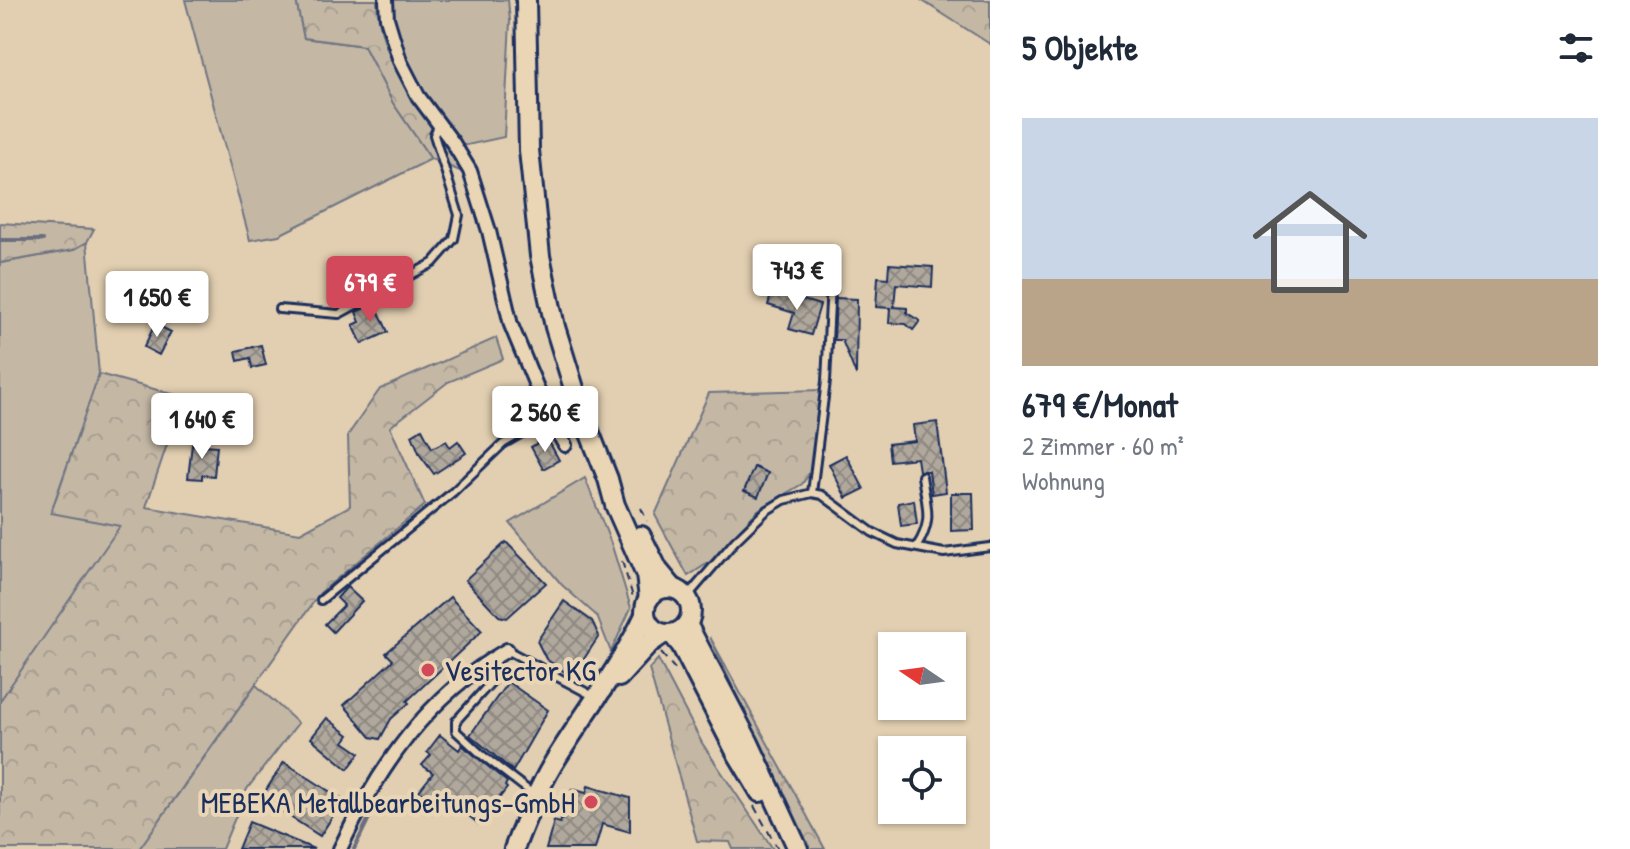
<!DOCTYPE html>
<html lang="de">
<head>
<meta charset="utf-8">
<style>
	body { margin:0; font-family:"Patrick Hand",sans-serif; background:#f2f2f3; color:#1f2937; height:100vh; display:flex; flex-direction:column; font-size:30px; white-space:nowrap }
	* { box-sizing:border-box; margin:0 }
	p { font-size:26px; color:#747a83 }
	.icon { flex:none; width:44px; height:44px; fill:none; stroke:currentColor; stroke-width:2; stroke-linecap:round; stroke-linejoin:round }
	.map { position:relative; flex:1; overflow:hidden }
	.details { display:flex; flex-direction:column; background:#fff; width:640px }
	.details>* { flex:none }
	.needle { width:52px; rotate:283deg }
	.tools { position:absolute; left:878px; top:632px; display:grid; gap:16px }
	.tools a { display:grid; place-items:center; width:88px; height:88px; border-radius:0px; background:#fff; box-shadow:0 2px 6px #0004; font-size:40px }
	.price { position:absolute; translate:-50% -68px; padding:0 18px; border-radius:8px; background:#fff; color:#222; font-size:26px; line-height:52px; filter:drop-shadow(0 2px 4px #0008) }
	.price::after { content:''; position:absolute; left:50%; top:48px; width:24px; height:18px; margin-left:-12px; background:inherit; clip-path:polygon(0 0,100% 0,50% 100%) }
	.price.active { background:#d1495b; color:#fff }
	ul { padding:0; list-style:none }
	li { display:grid; align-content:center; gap:16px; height:424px; padding:0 32px }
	li span { display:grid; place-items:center; height:248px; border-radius:0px; color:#555 }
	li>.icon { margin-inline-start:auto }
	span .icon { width:144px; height:144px; fill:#fffc; stroke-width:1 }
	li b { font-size:34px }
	h2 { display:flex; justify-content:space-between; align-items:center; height:96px; padding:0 32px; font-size:34px }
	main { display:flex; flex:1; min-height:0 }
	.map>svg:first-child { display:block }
	.green { fill:#c4b8a5; stroke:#707482; stroke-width:2 }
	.forest { fill:url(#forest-crowns); stroke:#707482; stroke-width:2 }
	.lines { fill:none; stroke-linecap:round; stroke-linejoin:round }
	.stream { stroke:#6a6e7f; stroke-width:4 }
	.building { fill:url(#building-cross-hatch); stroke:#1b2f5e; stroke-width:2 }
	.lane-casing { stroke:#1b2f5e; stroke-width:12 }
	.street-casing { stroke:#1b2f5e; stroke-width:18 }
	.secondary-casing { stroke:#1b2f5e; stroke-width:24 }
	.path { stroke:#1b2f5e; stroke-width:2; stroke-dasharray:8 6; stroke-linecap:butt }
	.lane { stroke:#ead6b4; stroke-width:6 }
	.street { stroke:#ead6b4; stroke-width:12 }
	.secondary { stroke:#ead6b4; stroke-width:18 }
	.poi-dot { fill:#d1495b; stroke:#ead6b4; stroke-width:3 }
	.labels { text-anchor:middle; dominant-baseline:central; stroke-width:8; stroke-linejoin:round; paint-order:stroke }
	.poi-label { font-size:30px; fill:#1b2f5e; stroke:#ead6b4; text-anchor:start }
</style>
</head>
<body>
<main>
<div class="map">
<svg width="990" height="849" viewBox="0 0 990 849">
	<defs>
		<pattern id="forest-crowns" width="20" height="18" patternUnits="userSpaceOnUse" patternTransform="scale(2)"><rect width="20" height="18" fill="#c4b8a5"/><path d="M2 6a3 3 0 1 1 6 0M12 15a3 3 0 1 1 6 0" fill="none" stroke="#a89e90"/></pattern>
		<pattern id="building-cross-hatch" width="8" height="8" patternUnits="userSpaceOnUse" patternTransform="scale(2)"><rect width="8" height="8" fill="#b0a89c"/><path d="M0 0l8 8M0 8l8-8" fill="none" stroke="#8e8982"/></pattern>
	</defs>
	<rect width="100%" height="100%" fill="#e2cfb1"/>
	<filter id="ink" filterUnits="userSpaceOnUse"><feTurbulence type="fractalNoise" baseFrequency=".0125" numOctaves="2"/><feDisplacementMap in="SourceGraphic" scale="16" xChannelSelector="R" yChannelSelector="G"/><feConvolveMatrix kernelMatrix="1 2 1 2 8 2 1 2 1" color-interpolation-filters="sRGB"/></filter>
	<g filter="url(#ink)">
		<!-- green -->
		<g class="green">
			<path d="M185 0H296L304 38 364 46 393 103 431 159 279 235 250 240Z"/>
			<path d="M377 0H508L510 21 504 137 449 149C416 105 378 57 377 0Z"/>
			<path d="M87 242 99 374 51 512 121 526 0 701V263L73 250Z"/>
			<path d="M585 478 612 546 631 608 611 652 597 616 562 585 510 523Z"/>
			<path d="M256 685 298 723 247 789 222 849H139Z"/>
		</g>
		<!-- forest -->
		<g class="forest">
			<path d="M296 0H377C379 68 430 119 465 173L431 159 393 103 364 46 304 38Z"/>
			<path d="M921 0H990V44Z"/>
			<path d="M0 223 94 229 87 242 73 250 0 263Z"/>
			<path d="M496 338 503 359 448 382 390 427 425 505 320 593 139 849H0V701L120 526 51 513 99 374 183 397 146 507 300 533 350 506 348 435 380 389Z"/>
			<path d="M823 390 813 469 802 484 758 510 711 561 688 576 655 515 709 393Z"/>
			<path d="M710 637 825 849H806Z"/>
			<path d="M658 659 702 743 773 849H733L730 842 697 841 649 669Z"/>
		</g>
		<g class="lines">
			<!-- stream -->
			<g class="stream">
				<path d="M0 240H43"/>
				<path d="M354 849 371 814"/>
			</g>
		</g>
		<!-- building -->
		<g class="building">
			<path d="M889 264 933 267 932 287 896 284 894 307 907 308V313L920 321 913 330 906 324 889 323 890 308 876 307 878 277 888 278Z"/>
			<path d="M772 291 820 305 811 335 789 329 794 313 768 305Z"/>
			<path d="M836 298 857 299 856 375 842 340H834Z"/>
			<path d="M375 303 388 332 362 344 353 325 360 322 356 312Z"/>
			<path d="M155 324 171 332 159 355 144 347Z"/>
			<path d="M261 345 266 365 252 368 250 358 238 361 236 351Z"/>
			<path d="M937 422 946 492 932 494 929 471H919L917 458 890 461 888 444 915 441 913 425Z"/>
			<path d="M422 429 432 448 446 441 450 447 458 441 466 453 434 474 420 455 412 435Z"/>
			<path d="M547 438 559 460 543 469 531 447Z"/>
			<path d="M192 444 217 446 214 476 202 475V479L188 478Z"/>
			<path d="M846 455 864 489 846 498 829 464Z"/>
			<path d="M754 467 768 473 758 497 744 491Z"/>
			<path d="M951 493H973L974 530 951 531Z"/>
			<path d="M914 500 917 524 901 526 898 503Z"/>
			<path d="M506 542 546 583 507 618 499 616 465 580Z"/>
			<path d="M347 587 362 601 333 632 325 624 344 605 337 598Z"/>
			<path d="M450 597 482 631 407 701 409 703 391 719 380 739 371 737 344 705 393 660 386 653Z"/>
			<path d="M564 601 592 621 599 636 572 677 546 659 537 641Z"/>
			<path d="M508 682 548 710 513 771 470 735Z"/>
			<path d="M327 718 349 735 344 742 360 753 348 769 311 738Z"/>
			<path d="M440 735 459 750 462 745 507 782 505 786 507 788 479 824 441 794 434 803 419 791 433 773 422 765 431 755 427 752Z"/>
			<path d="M284 762 343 800 320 836 261 798Z"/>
			<path d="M588 786 630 798V832L602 824 595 849H546L554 821 560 823 572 789 586 793Z"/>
			<path d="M249 822 314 849H238Z"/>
		</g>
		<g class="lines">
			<!-- lane casing -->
			<g class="lane-casing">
				<g id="lane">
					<path d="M279 309 339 314 433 263 454 239 459 215 434 135 439 124"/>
					<path d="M812 493 826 381 831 283"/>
					<path d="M917 546C934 520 926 505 922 476"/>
					<path d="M687 597 735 541 766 511 784 500 812 493 822 495 872 532 897 544 944 553 990 547"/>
					<path d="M321 600 453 492 503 444 549 417"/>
					<path d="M507 650 595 697"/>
					<path d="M483 664 493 680 456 721V731L482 755 533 794"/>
				</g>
			</g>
			<!-- street casing -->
			<g class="street-casing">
				<g id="street">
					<path d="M386 0 387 18 400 61 418 96 453 143 470 171 489 231 511 325 549 417 565 445"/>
					<path d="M340 849C379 767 427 696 507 650"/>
				</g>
			</g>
			<!-- secondary casing -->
			<g class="secondary-casing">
				<g id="secondary">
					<path d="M526 0 529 150 540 256 555 327 581 411 608 479 615 505 646 575 649 598"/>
					<path d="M641 536 658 570 673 588"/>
					<circle cx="668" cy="611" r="23"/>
					<path d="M687 624 749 743 798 849"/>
					<path d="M672 634 681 645 735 750 760 792"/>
					<path d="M619 677 650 643 663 634"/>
					<path d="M514 849C525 820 537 791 553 764 583 715 620 668 645 615"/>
				</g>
			</g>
			<!-- path -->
			<g class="path">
				<path d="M641 508 647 521"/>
				<path d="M622 561 633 597"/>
				<path d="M661 653 675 669"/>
				<path d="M754 806 778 849"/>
			</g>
			<!-- lane -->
			<use href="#lane" class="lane"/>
			<!-- street -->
			<use href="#street" class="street"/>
			<!-- secondary -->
			<use href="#secondary" class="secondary"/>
		</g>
	</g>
	<!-- markers -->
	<g class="poi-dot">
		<circle cx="428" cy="670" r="8"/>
		<circle cx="591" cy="802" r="8"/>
	</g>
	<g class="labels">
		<!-- poi labels -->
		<g class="poi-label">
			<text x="444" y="670">Vesitector KG</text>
			<text x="575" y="802" text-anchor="end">MEBEKA Metallbearbeitungs-GmbH</text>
		</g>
	</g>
</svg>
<div class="tools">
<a><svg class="needle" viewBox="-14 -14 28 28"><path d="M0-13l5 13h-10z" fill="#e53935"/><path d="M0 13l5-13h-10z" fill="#747a83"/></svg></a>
<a><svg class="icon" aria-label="locate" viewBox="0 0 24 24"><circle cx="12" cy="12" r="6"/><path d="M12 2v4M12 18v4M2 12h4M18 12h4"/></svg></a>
</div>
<b class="price" style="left:797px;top:312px">743 €</b>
<b class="price active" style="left:370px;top:324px">679 €</b>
<b class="price" style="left:157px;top:339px">1 650 €</b>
<b class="price" style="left:545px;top:454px">2 560 €</b>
<b class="price" style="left:202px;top:461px">1 640 €</b>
</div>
<section class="details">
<h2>5 Objekte<svg class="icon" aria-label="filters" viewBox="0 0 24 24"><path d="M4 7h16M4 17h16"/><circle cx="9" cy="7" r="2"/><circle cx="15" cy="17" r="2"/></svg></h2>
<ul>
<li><span style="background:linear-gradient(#c9d6e8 65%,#b9a48a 0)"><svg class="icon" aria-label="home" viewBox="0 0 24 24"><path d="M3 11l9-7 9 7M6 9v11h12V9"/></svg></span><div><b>679 €/Monat</b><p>2 Zimmer · 60 m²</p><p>Wohnung</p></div></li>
</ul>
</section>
</main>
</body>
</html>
